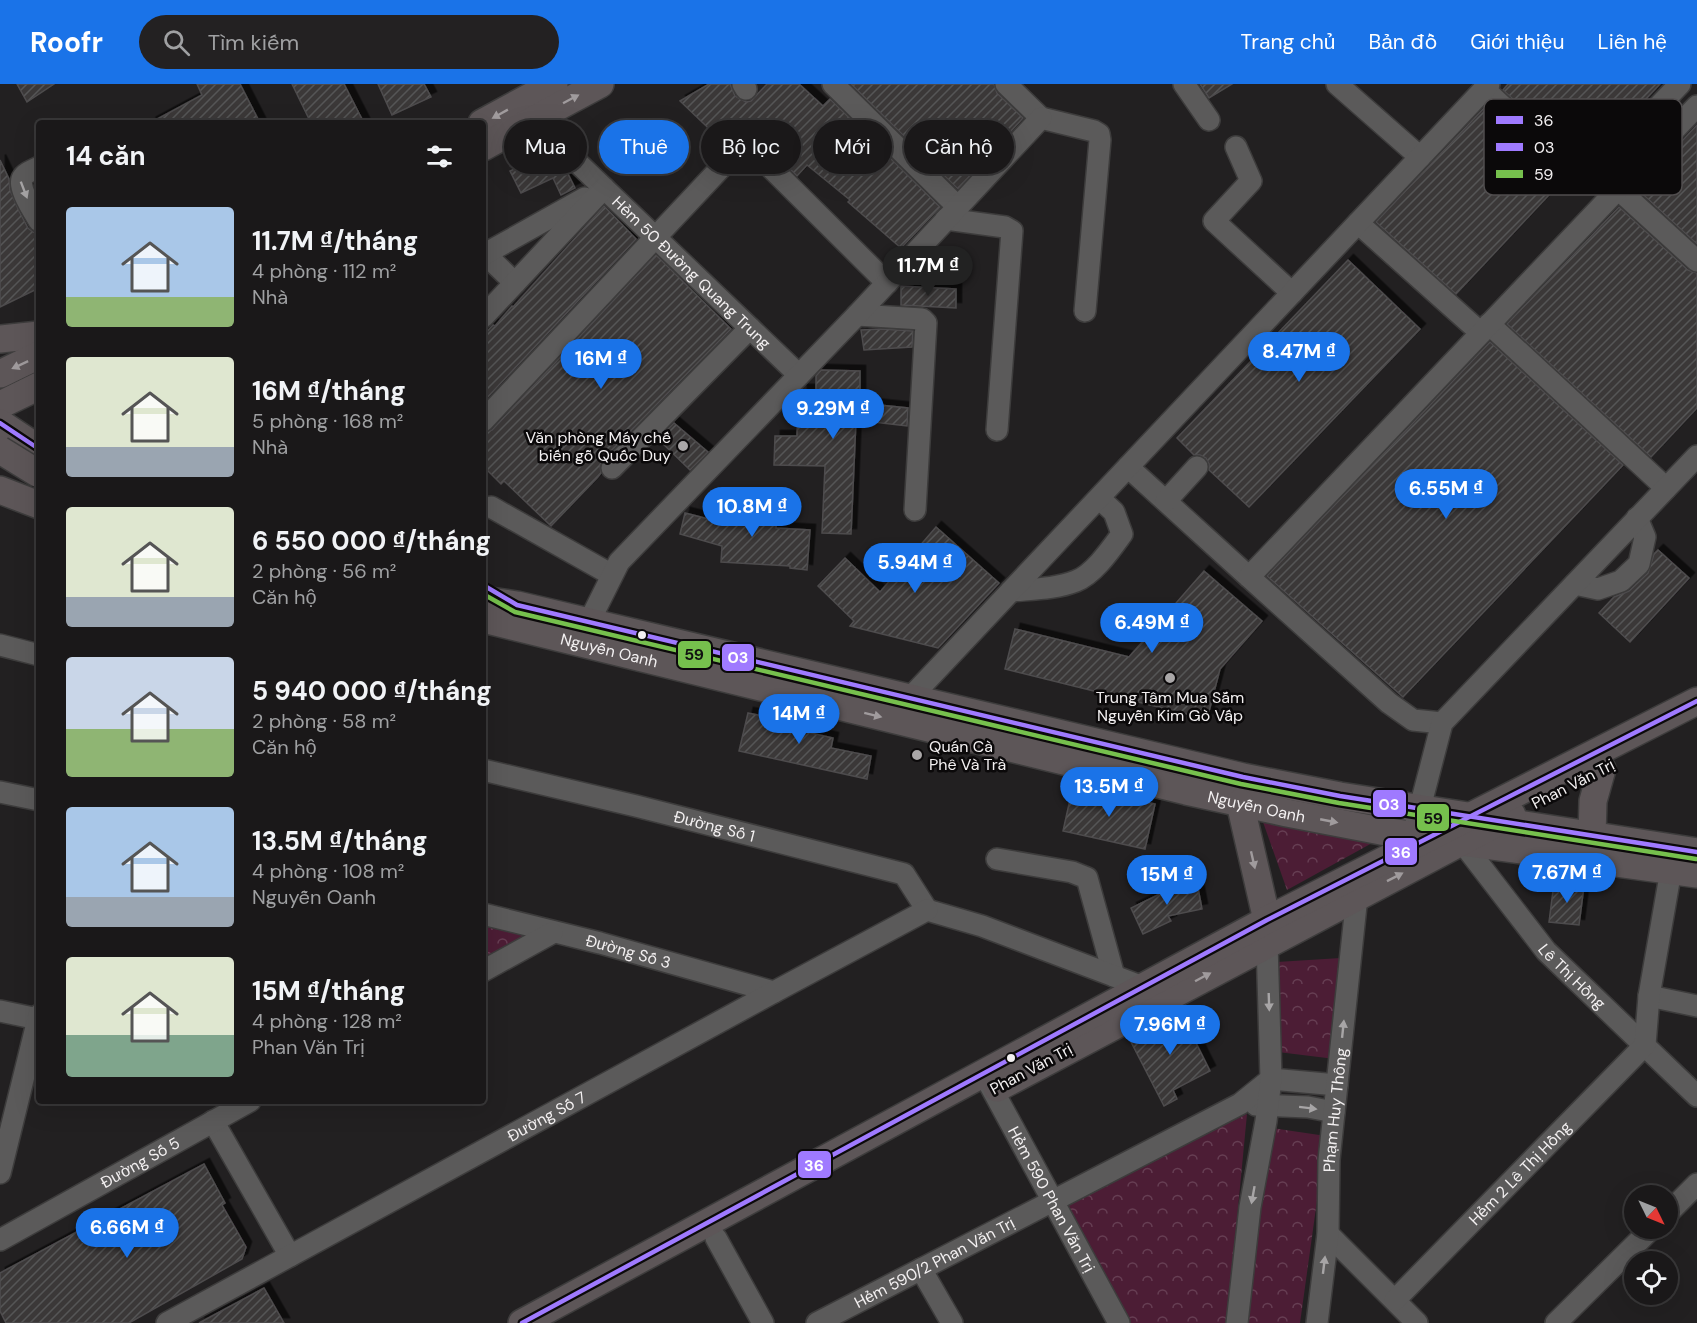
<!DOCTYPE html>
<html lang="vi">
<head>
<meta charset="utf-8">
<style>
	body { margin:0; font-family:"DM Sans",sans-serif; background:#232122; color:#f1f3f6; height:100vh; display:flex; flex-direction:column; font-size:22px; white-space:nowrap }
	* { box-sizing:border-box; margin:0 }
	p { font-size:20px; color:#9fa0a2 }
	.icon { flex:none; width:33px; height:33px; fill:none; stroke:currentColor; stroke-width:2; stroke-linecap:round; stroke-linejoin:round }
	.map { position:relative; flex:1; overflow:hidden }
	.sheet { position:absolute; left:36px; top:36px; width:450px; height:984px; display:flex; flex-direction:column; background:#1a1819; border-radius:6px; box-shadow:0 6px 24px #0002,0 0 0 2px #383738 }
	.sheet>* { flex:none }
	.hud { position:absolute; left:504px; top:36px; width:570px; height:54px; display:flex; gap:12px }
	.needle { width:39px; rotate:133deg }
	.controls { position:absolute; left:1624px; top:1101px; display:grid; gap:12px }
	.controls a { display:grid; place-items:center; width:54px; height:54px; border-radius:50%; background:#1a1819; box-shadow:0 6px 24px #0002,0 0 0 2px #383738; font-size:30px }
	.price { position:absolute; translate:-50% -51px; padding:0 14px; border-radius:21px; background:#1a73e8; color:#fff; font-size:20px; line-height:39px; filter:drop-shadow(0 2px 3px #0008) }
	.price::after { content:''; position:absolute; left:50%; top:36px; width:18px; height:14px; margin-left:-9px; background:inherit; clip-path:polygon(0 0,100% 0,50% 100%) }
	.price.on { background:#222; color:#fff }
	ul { padding:0; list-style:none }
	li { display:flex; align-items:center; gap:18px; height:150px; padding:0 30px }
	li span { display:grid; place-items:center; flex:none; width:168px; height:120px; border-radius:6px; color:#555 }
	li>.icon { margin-inline-start:auto }
	span .icon { width:72px; height:72px; fill:#fffc; stroke-width:1 }
	li b { font-size:26px }
	h2 { display:flex; justify-content:space-between; align-items:center; height:72px; padding:0 30px; font-size:26px }
	.pill { padding:0 21px; border-radius:27px; background:#1a1819; box-shadow:0 6px 24px #0002,0 0 0 2px #383738; font-size:21px; line-height:54px }
	.pill.on { background:#1a73e8; color:#fff }
	header { display:flex; align-items:center; gap:36px; box-sizing:border-box; height:84px; padding:0 30px; background:#1a73e8; color:#fff }
	header strong { font-size:28px }
	nav { display:flex; gap:33px; margin-inline-start:auto; font-size:21px }
	.search { width:420px; height:54px; background:#232122; display:flex; align-items:center; gap:15px; box-sizing:border-box; padding:0 21px; border-radius:33px; color:#9fa0a2; font-size:22px }
	.map>svg:first-child { display:block }
	.park { fill:url(#park-crowns) }
	.building { fill:url(#building-hatch); stroke:#4e4c4d; stroke-width:1.5; filter:url(#shadow) }
	.lines { fill:none; stroke-linecap:round; stroke-linejoin:round }
	.minor-casing { stroke:#3d3c3c; stroke-width:24 }
	.major-casing { stroke:#3d3c3c; stroke-width:30 }
	.minor { stroke:#5b5a5a; stroke-width:21 }
	.major { stroke:#5d5658; stroke-width:27 }
	.major-bridge-casing { stroke:#3d3c3c; stroke-width:30; stroke-linecap:butt }
	.major-bridge { stroke:#5d5658; stroke-width:27 }
	.bus-1-casing { stroke:#0b090a; stroke-width:9 }
	.bus-2-casing { stroke:#0b090a; stroke-width:9 }
	.bus-3-casing { stroke:#0b090a; stroke-width:9 }
	.bus-1 { stroke:#9f7aff; stroke-width:4.5 }
	.bus-2 { stroke:#9f7aff; stroke-width:4.5 }
	.bus-3 { stroke:#76c04d; stroke-width:4.5 }
	.oneway { fill:#a09b9d }
	.oneway2 { fill:#a7a5a6 }
	.poi-dot { fill:#aaa7a8; stroke:#0b090a; stroke-width:2 }
	.bus-dot { fill:#f3f0f1; stroke:#0b090a; stroke-width:2 }
	.labels { text-anchor:middle; dominant-baseline:central; stroke-width:5; stroke-linejoin:round; paint-order:stroke }
	.street-label { font-size:16px; fill:#f3f0f1; stroke:#0b090a }
	.poi-label { font-size:16px; fill:#f3f0f1; stroke:#0b090a; text-anchor:end }
	.key { fill:#0b090a; stroke:#514e4f; stroke-width:1.5 }
	.key-label { font-size:16px; fill:#f3f0f1 }
	.line-badge { stroke:#0b090a; stroke-width:2 }
	.badge-label { font-size:16px; text-anchor:middle; font-weight:bold; fill:#fff }
	.pale-badge-label { font-size:16px; text-anchor:middle; font-weight:bold; fill:#111 }
</style>
</head>
<body>
<header>
<strong>Roofr</strong>
<div class="search"><svg class="icon" aria-label="search" viewBox="0 0 24 24"><circle cx="10" cy="10" r="6"/><path d="M15 15l6 6"/></svg>Tìm kiếm</div>
<nav><a>Trang chủ</a><a>Bản đồ</a><a>Giới thiệu</a><a>Liên hệ</a></nav>
</header>
<div class="map">
<svg width="1697" height="1239" viewBox="0 0 1697 1239">
	<defs>
		<pattern id="park-crowns" width="20" height="18" patternUnits="userSpaceOnUse" patternTransform="scale(1.5)"><rect width="20" height="18" fill="#4c1d35"/><path d="M2 6a3 3 0 1 1 6 0M12 15a3 3 0 1 1 6 0" fill="none" stroke="#663e53"/></pattern>
		<pattern id="building-hatch" width="6" height="6" patternUnits="userSpaceOnUse" patternTransform="scale(1.5)"><rect width="6" height="6" fill="#3a3839"/><path d="M-1 1l2-2M0 6l6-6M5 7l2-2" fill="none" stroke="#575556"/></pattern>
		<filter id="shadow"><feDropShadow dx="5.5" dy="-5.5" stdDeviation="0" flood-color="#0009"/></filter>
	</defs>
	<rect width="100%" height="100%" fill="#222021"/>
	<!-- park -->
	<g class="park">
		<path d="M1263 738 1374 758 1287 806Z"/>
		<path d="M483 830 552 849 483 887Z"/>
		<path d="M1341 874 1335 975 1278 968 1277 878Z"/>
		<path d="M1247 1030 1227 1239H1129L1062 1117Z"/>
		<path d="M1272 1044 1326 1052 1300 1239H1245Z"/>
	</g>
	<!-- building -->
	<g class="building">
		<path d="M17 0H54L27 18Z"/>
		<path d="M197 0H240L260 39H150L202 11Z"/>
		<path d="M292 0H344L364 39H311Z"/>
		<path d="M378 0H424L431 13 392 31Z"/>
		<path d="M709 0H730L735 12 746 18 751 17 767 0H799L823 22 830 15 940 123 901 164 848 118 850 116 807 81 797 92 754 49 748 46H741L725 60 680 17Z"/>
		<path d="M851 0H994L997 9 1023 34 958 105Z"/>
		<path d="M1200 0H1232L1209 14Z"/>
		<path d="M1508 0H1660L1584 81 1503 6Z"/>
		<path d="M1485 23 1563 96 1456 210 1376 138Z"/>
		<path d="M1697 41V160L1637 105Z"/>
		<path d="M543 63 566 86 575 104 561 111 553 94 521 109 510 87 543 71 540 65Z"/>
		<path d="M0 76 9 95 10 106 19 127 28 144 33 148 39 150V204L0 223Z"/>
		<path d="M604 122 636 155 483 318V252L493 241 495 242 512 222 513 223Z"/>
		<path d="M1619 123 1688 186 1697 189V324L1651 373 1507 240Z"/>
		<path d="M656 171 731 245 603 375 600 381 601 389 597 394 551 442 504 397 501 400 483 382V349L492 346Z"/>
		<path d="M1348 176 1420 245 1249 423 1209 386V380L1206 374 1200 371H1194L1177 354Z"/>
		<path d="M901 202 956 205V224L901 221Z"/>
		<path d="M881 245 913 247 912 263 864 266 861 246Z"/>
		<path d="M1490 258 1623 381 1403 613 1267 492Z"/>
		<path d="M821 286 860 287V319L908 324 907 342 856 336 851 450 822 449 825 382 774 381 775 352H797L798 319H802V306H816V292Z"/>
		<path d="M674 339 708 368 690 386 658 355Z"/>
		<path d="M725 424 777 428 776 444 810 446 807 486 790 484V482L721 478 722 462 680 450 685 429 724 439Z"/>
		<path d="M936 443 999 499 938 564 850 542 854 537 818 502 845 474 880 508Z"/>
		<path d="M1658 466 1689 494 1630 558 1599 529 1614 513 1629 507 1648 489 1654 470Z"/>
		<path d="M1204 487 1262 537 1220 585 1207 635 1005 585 1015 545 1129 573Z"/>
		<path d="M748 629 782 636 783 629 814 636 811 649 833 654 831 664 871 672 867 695 739 667Z"/>
		<path d="M1073 702 1155 720 1145 765 1063 747Z"/>
		<path d="M1197 799 1202 825 1168 832 1171 837 1143 850 1131 824 1176 802Z"/>
		<path d="M1554 799 1584 802 1579 841 1549 838Z"/>
		<path d="M1180 927 1210 987 1173 1006 1177 1015 1164 1022 1129 954Z"/>
		<path d="M204 1080 225 1119 222 1121 246 1163 242 1175 129 1239H6L0 1227V1189Z"/>
		<path d="M264 1204 284 1239H199Z"/>
	</g>
	<g class="lines">
		<!-- minor casing -->
		<g class="minor-casing">
			<g id="minor">
				<path d="M743 0 746 5"/>
				<path d="M833 0 958 123"/>
				<path d="M1006 0 1041 34"/>
				<path d="M1184 0 1209 36"/>
				<path d="M1337 0 1420 73"/>
				<path d="M1484 5 1585 99 1680 0"/>
				<path d="M1697 22 1618 105 1697 177"/>
				<path d="M1041 34 1094 47 1099 50 1100 56 1085 227"/>
				<path id="s1" d="M533 36 799 291"/>
				<path d="M1236 63 1251 97 1214 137 1292 209"/>
				<path d="M39 83C34 86 26 88 23 93 16 102 34 128 39 137"/>
				<path d="M946 135 1005 143 1012 147 997 346"/>
				<path d="M1358 139 1481 249"/>
				<path d="M485 170 515 199"/>
				<path d="M483 171 585 114"/>
				<path d="M857 231 922 235 926 239 915 426"/>
				<path d="M483 233 604 104"/>
				<path d="M1489 240 1666 404"/>
				<path d="M483 337 745 58 887 199"/>
				<path d="M1128 383 1249 493"/>
				<path d="M612 384 750 244"/>
				<path d="M1166 417 1197 383"/>
				<path d="M491 423 612 491"/>
				<path d="M1575 500 1598 505 1621 497 1639 480 1645 453 1637 434"/>
				<path d="M1011 507C1032 505 1056 505 1076 497 1094 490 1111 465 1122 450L1114 428 1100 415"/>
				<path d="M589 538 619 478 857 231 1041 34"/>
				<path d="M0 561 39 571"/>
				<path d="M910 614 1489 0"/>
				<path d="M1442 639 1413 636 1389 619 1249 493 1618 105"/>
				<path id="s2" d="M483 686 636 722 904 790 927 826"/>
				<path d="M0 708 39 716"/>
				<path d="M1416 739 1442 639 1697 372"/>
				<path id="s3" d="M1462 758 1546 867 1697 1012"/>
				<path d="M997 775 1072 788 1087 794 1114 892"/>
				<path d="M927 826 982 842 1143 903"/>
				<path id="s4" d="M483 830 600 859 774 908"/>
				<path d="M483 887 552 849"/>
				<path d="M1649 912 1697 922"/>
				<path d="M0 927 38 935"/>
				<path id="s5" d="M985 992 1119 1239"/>
				<path d="M1256 1021 1308 1023 1334 1028"/>
				<path d="M213 1037 290 1172"/>
				<path d="M0 1089 39 931"/>
				<path d="M1668 1129 1697 1100"/>
				<path d="M1328 1150 1417 1239"/>
				<path d="M716 1154 763 1239"/>
				<path id="s6" d="M0 1156 250 1017"/>
				<path d="M921 1185 952 1239"/>
				<path id="s7" d="M1395 1216 1645 961 1649 912 1671 786"/>
				<path id="s8" d="M167 1239 774 908 927 826"/>
				<path id="s9" d="M817 1239 1240 1020 1271 995 1337 1001"/>
				<path d="M1237 1239 1250 1123 1266 1037 1271 995 1267 859"/>
				<path id="s10" d="M1317 1239 1328 1150 1329 1076 1357 812"/>
				<path d="M1556 1239 1652 1144"/>
			</g>
		</g>
		<!-- major casing -->
		<g class="major-casing">
			<g id="major">
				<path d="M482 39 554 0"/>
				<path d="M483 63 600 0"/>
				<path d="M0 255 39 251"/>
				<path d="M0 290 39 271"/>
				<path d="M0 321 39 302"/>
				<path d="M0 339 39 365"/>
				<path d="M0 406 39 421"/>
				<path d="M483 516 517 521 1243 693 1340 712 1697 768"/>
				<path id="s11" d="M483 535 1186 707 1287 729 1381 747 1697 790"/>
				<path d="M1240 719 1267 836"/>
				<path d="M1592 752 1593 717 1602 685"/>
				<path d="M997 1004 1512 731"/>
				<path d="M522 1239 1267 836 1697 617"/>
			</g>
		</g>
		<!-- minor -->
		<use href="#minor" class="minor"/>
		<!-- major -->
		<use href="#major" class="major"/>
		<!-- major-bridge casing -->
		<g class="major-bridge-casing">
			<path id="major-bridge" d="M0 366 39 390"/>
		</g>
		<!-- major-bridge -->
		<use href="#major-bridge" class="major-bridge"/>
		<!-- bus-1 casing -->
		<g class="bus-1-casing">
			<path id="bus-1" d="M522 1239 1267 836 1697 617"/>
		</g>
		<!-- bus-2 casing -->
		<g class="bus-2-casing">
			<g id="bus-2">
				<path d="M0 339 39 365"/>
				<path d="M483 501 517 521 1243 693 1340 712 1697 768"/>
			</g>
		</g>
		<!-- bus-3 casing -->
		<g class="bus-3-casing">
			<path id="bus-3" d="M483 510 515 528 1241 700 1339 719 1696 775"/>
		</g>
		<!-- bus-1 -->
		<use href="#bus-1" class="bus-1"/>
		<!-- bus-2 -->
		<use href="#bus-2" class="bus-2"/>
		<!-- bus-3 -->
		<use href="#bus-3" class="bus-3"/>
	</g>
	<!-- one-way arrows -->
	<defs><path id="oneway-solid" d="M-6-.8H1V-3.2L6.5 0L1 3.2V.8H-6Z" transform="scale(1.5)"/></defs>
	<g class="oneway">
		<use href="#oneway-solid" transform="translate(571 15) rotate(-28)"/>
		<use href="#oneway-solid" transform="translate(500 30) rotate(151)"/>
		<use href="#oneway-solid" transform="translate(20 281) rotate(155)"/>
		<use href="#oneway-solid" transform="translate(873 631) rotate(14)"/>
		<use href="#oneway-solid" transform="translate(1329 737) rotate(11)"/>
		<use href="#oneway-solid" transform="translate(1253 776) rotate(77)"/>
		<use href="#oneway-solid" transform="translate(1395 793) rotate(-27)"/>
		<use href="#oneway-solid" transform="translate(1203 893) rotate(-28)"/>
	</g>
	<g class="oneway2">
		<use href="#oneway-solid" transform="translate(24 106) rotate(69)"/>
		<use href="#oneway-solid" transform="translate(1269 918) rotate(88)"/>
		<use href="#oneway-solid" transform="translate(1343 945) rotate(-84)"/>
		<use href="#oneway-solid" transform="translate(1308 1024) rotate(7)"/>
		<use href="#oneway-solid" transform="translate(1253 1111) rotate(100)"/>
		<use href="#oneway-solid" transform="translate(1324 1181) rotate(-83)"/>
	</g>
	<!-- markers -->
	<g class="poi-dot">
		<circle cx="683" cy="362" r="6"/>
		<circle cx="1170" cy="594" r="6"/>
		<circle cx="917" cy="671" r="6"/>
	</g>
	<g class="bus-dot">
		<circle cx="642" cy="551" r="5"/>
		<circle cx="1011" cy="974" r="5"/>
	</g>
	<g class="labels">
		<!-- street labels -->
		<g class="street-label">
			<text stroke="none"><textPath href="#s1" startOffset="220">Hẻm 50 Đường Quang Trung</textPath></text>
			<text stroke="none"><textPath href="#s11" startOffset="130">Nguyễn Oanh</textPath></text>
			<text transform="translate(1573 700) rotate(-27)">Phan Văn Trị</text>
			<text stroke="none"><textPath href="#s11" startOffset="796">Nguyễn Oanh</textPath></text>
			<text stroke="none"><textPath href="#s2" startOffset="238">Đường Số 1</textPath></text>
			<text stroke="none"><textPath href="#s4" startOffset="150">Đường Số 3</textPath></text>
			<text stroke="none"><textPath href="#s3" startOffset="174">Lê Thị Hồng</textPath></text>
			<text transform="translate(1031 985) rotate(-28)">Phan Văn Trị</text>
			<text stroke="none"><textPath href="#s10" startOffset="214">Phạm Huy Thông</textPath></text>
			<text stroke="none"><textPath href="#s8" startOffset="432">Đường Số 7</textPath></text>
			<text stroke="none"><textPath href="#s6" startOffset="160">Đường Số 5</textPath></text>
			<text stroke="none"><textPath href="#s7" startOffset="178">Hẻm 2 Lê Thị Hồng</textPath></text>
			<text stroke="none"><textPath href="#s5" startOffset="140">Hẻm 590 Phan Văn Trị</textPath></text>
			<text stroke="none"><textPath href="#s9" startOffset="132">Hẻm 590/2 Phan Văn Trị</textPath></text>
		</g>
		<!-- poi labels -->
		<g class="poi-label">
			<text x="671" y="353">Văn phòng Máy chế<tspan x="671" dy="18">biến gỗ Quốc Duy</tspan></text>
			<text x="1170" y="613" text-anchor="middle">Trung Tâm Mua Sắm<tspan x="1170" dy="18">Nguyễn Kim Gò Vấp</tspan></text>
			<text x="929" y="662" text-anchor="start">Quán Cà<tspan x="929" dy="18">Phê Và Trà</tspan></text>
		</g>
	</g>
	<!-- legend -->
	<rect x="1484" y="15" width="198" height="96" rx="9" class="key"/>
	<rect x="1496" y="32" width="27" height="8" fill="#9f7aff"/>
	<rect x="1496" y="59" width="27" height="8" fill="#9f7aff"/>
	<rect x="1496" y="86" width="27" height="8" fill="#76c04d"/>
	<g class="key-label">
		<text x="1534" y="42">36</text>
		<text x="1534" y="69">03</text>
		<text x="1534" y="96">59</text>
	</g>
	<g class="line-badge">
		<rect x="677" y="556" width="35" height="29" rx="6" fill="#76c04d"/>
		<rect x="721" y="559" width="34" height="29" rx="6" fill="#9f7aff"/>
		<rect x="1372" y="705" width="35" height="29" rx="6" fill="#9f7aff"/>
		<rect x="1416" y="719" width="34" height="29" rx="6" fill="#76c04d"/>
		<rect x="1384" y="753" width="34" height="29" rx="6" fill="#9f7aff"/>
		<rect x="797" y="1066" width="35" height="29" rx="6" fill="#9f7aff"/>
	</g>
	<g class="badge-label">
		<text x="738" y="579">03</text>
		<text x="1389" y="726">03</text>
		<text x="1401" y="774">36</text>
		<text x="814" y="1087">36</text>
	</g>
	<g class="pale-badge-label">
		<text x="694" y="576">59</text>
		<text x="1433" y="740">59</text>
	</g>
</svg>
<div class="controls">
<a><svg class="needle" viewBox="-14 -14 28 28"><path d="M0-13l5 13h-10z" fill="#e53935"/><path d="M0 13l5-13h-10z" fill="#9fa0a2"/></svg></a>
<a><svg class="icon" aria-label="locate" viewBox="0 0 24 24"><circle cx="12" cy="12" r="6"/><path d="M12 2v4M12 18v4M2 12h4M18 12h4"/></svg></a>
</div>
<b class="price on" style="left:928px;top:213px">11.7M ₫</b>
<b class="price" style="left:1299px;top:299px">8.47M ₫</b>
<b class="price" style="left:601px;top:306px">16M ₫</b>
<b class="price" style="left:833px;top:356px">9.29M ₫</b>
<b class="price" style="left:1446px;top:436px">6.55M ₫</b>
<b class="price" style="left:752px;top:454px">10.8M ₫</b>
<b class="price" style="left:915px;top:510px">5.94M ₫</b>
<b class="price" style="left:1152px;top:570px">6.49M ₫</b>
<b class="price" style="left:799px;top:661px">14M ₫</b>
<b class="price" style="left:1109px;top:734px">13.5M ₫</b>
<b class="price" style="left:1567px;top:820px">7.67M ₫</b>
<b class="price" style="left:1167px;top:822px">15M ₫</b>
<b class="price" style="left:1170px;top:972px">7.96M ₫</b>
<b class="price" style="left:127px;top:1175px">6.66M ₫</b>
<div class="hud">
<a class="pill">Mua</a>
<a class="pill on">Thuê</a>
<a class="pill">Bộ lọc</a>
<a class="pill">Mới</a>
<a class="pill">Căn hộ</a>
</div>
<section class="sheet">
<h2>14 căn<svg class="icon" aria-label="filters" viewBox="0 0 24 24"><path d="M4 7h16M4 17h16"/><circle cx="9" cy="7" r="2"/><circle cx="15" cy="17" r="2"/></svg></h2>
<ul>
<li><span style="background:linear-gradient(#a9c7e8 75%,#8fb573 0)"><svg class="icon" aria-label="home" viewBox="0 0 24 24"><path d="M3 11l9-7 9 7M6 9v11h12V9"/></svg></span><div><b>11.7M ₫/tháng</b><p>4 phòng · 112 m²</p><p>Nhà</p></div></li>
<li><span style="background:linear-gradient(#dfe7d0 75%,#9aa5b1 0)"><svg class="icon" aria-label="home" viewBox="0 0 24 24"><path d="M3 11l9-7 9 7M6 9v11h12V9"/></svg></span><div><b>16M ₫/tháng</b><p>5 phòng · 168 m²</p><p>Nhà</p></div></li>
<li><span style="background:linear-gradient(#dfe7d0 75%,#9aa5b1 0)"><svg class="icon" aria-label="home" viewBox="0 0 24 24"><path d="M3 11l9-7 9 7M6 9v11h12V9"/></svg></span><div><b>6 550 000 ₫/tháng</b><p>2 phòng · 56 m²</p><p>Căn hộ</p></div></li>
<li><span style="background:linear-gradient(#c9d6e8 60%,#8fb573 0)"><svg class="icon" aria-label="home" viewBox="0 0 24 24"><path d="M3 11l9-7 9 7M6 9v11h12V9"/></svg></span><div><b>5 940 000 ₫/tháng</b><p>2 phòng · 58 m²</p><p>Căn hộ</p></div></li>
<li><span style="background:linear-gradient(#a9c7e8 75%,#9aa5b1 0)"><svg class="icon" aria-label="home" viewBox="0 0 24 24"><path d="M3 11l9-7 9 7M6 9v11h12V9"/></svg></span><div><b>13.5M ₫/tháng</b><p>4 phòng · 108 m²</p><p>Nguyễn Oanh</p></div></li>
<li><span style="background:linear-gradient(#dfe7d0 65%,#7fa58c 0)"><svg class="icon" aria-label="home" viewBox="0 0 24 24"><path d="M3 11l9-7 9 7M6 9v11h12V9"/></svg></span><div><b>15M ₫/tháng</b><p>4 phòng · 128 m²</p><p>Phan Văn Trị</p></div></li>
</ul>
</section>
</div>
</body>
</html>
